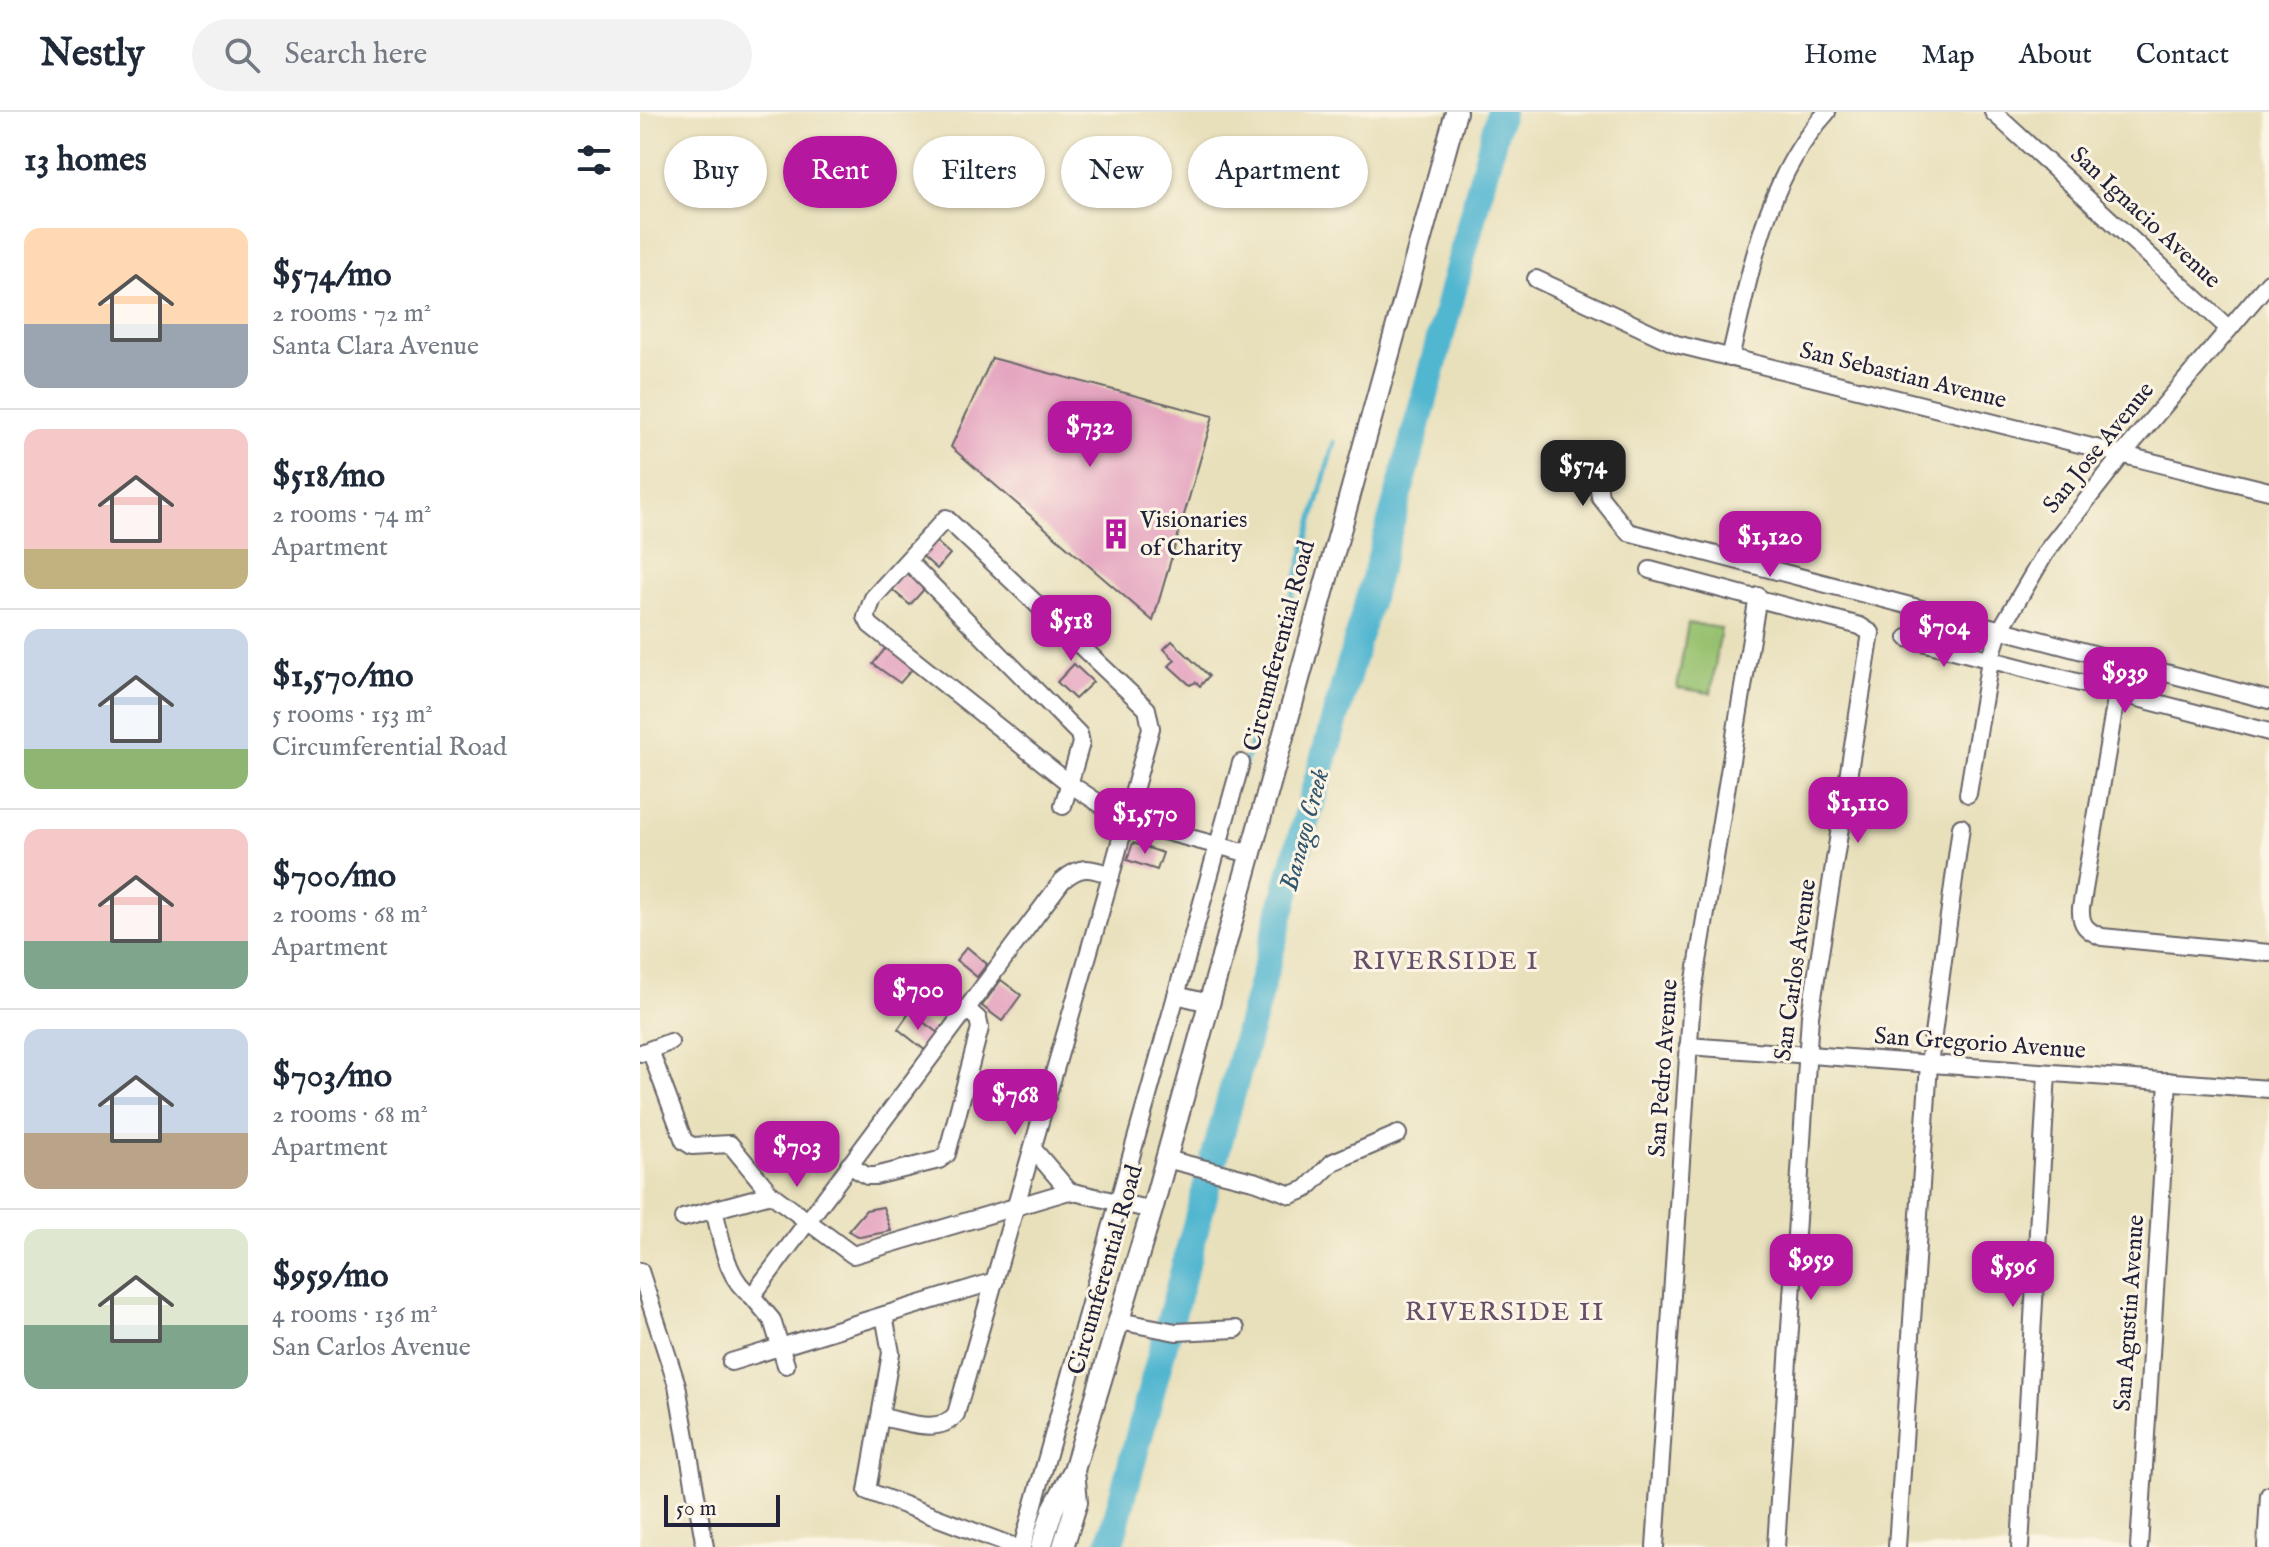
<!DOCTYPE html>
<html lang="en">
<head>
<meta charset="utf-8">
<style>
	body { margin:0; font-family:"IM FELL English",serif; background:#f2f2f3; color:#1f2937; height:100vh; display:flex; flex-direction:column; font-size:30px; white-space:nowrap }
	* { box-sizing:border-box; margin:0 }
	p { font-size:26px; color:#747a83 }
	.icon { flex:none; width:44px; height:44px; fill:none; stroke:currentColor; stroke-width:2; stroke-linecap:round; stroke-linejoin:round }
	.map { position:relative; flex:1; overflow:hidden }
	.side { display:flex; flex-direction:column; background:#fff; width:640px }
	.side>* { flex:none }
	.top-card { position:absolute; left:24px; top:24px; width:760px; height:72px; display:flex; gap:16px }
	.scale { position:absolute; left:24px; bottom:20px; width:116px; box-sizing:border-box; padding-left:8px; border:4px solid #22223b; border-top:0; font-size:22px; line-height:28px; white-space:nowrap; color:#22223b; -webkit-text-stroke:6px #fcf5e5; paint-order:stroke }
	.price { position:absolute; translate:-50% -68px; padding:0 18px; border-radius:16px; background:#b5179e; color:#fff; font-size:26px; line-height:52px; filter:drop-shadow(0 2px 4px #0008) }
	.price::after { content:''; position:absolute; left:50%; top:48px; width:24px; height:18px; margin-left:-12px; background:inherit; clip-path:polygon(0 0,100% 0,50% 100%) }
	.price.on { background:#222; color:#fff }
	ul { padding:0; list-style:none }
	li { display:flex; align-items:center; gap:24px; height:200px; padding:0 24px }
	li+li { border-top:2px solid #e0e1e3 }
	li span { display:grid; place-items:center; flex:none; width:224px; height:160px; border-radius:16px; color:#555 }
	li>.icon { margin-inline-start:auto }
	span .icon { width:96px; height:96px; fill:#fffc; stroke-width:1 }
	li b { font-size:34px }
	h2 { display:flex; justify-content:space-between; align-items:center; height:96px; padding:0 24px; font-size:34px }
	.chip { padding:0 28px; border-radius:36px; background:#fff; box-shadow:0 2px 6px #0004; font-size:28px; line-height:72px }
	.chip.on { background:#b5179e; color:#fff }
	header { display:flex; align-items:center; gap:48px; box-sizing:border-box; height:112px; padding:0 40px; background:#fff; border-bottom:2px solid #e0e1e3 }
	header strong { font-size:38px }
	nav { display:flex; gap:44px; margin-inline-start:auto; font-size:28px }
	.search { width:560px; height:72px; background:#f2f2f3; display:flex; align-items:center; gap:20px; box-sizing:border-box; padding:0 28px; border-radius:44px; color:#747a83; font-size:30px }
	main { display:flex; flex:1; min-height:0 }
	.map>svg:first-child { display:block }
	.green { fill:#97c16f; stroke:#5c7255; stroke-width:2 }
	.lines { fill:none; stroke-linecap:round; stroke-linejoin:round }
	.stream { stroke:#51b6d0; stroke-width:5 }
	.river { stroke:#51b6d0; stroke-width:28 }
	.building { fill:#e4a3bf }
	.minor-casing { stroke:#676468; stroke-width:20 }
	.major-casing { stroke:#676468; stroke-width:24 }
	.minor { stroke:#fff; stroke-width:16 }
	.major { stroke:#fff; stroke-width:20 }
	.labels { text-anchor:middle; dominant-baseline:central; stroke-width:6; stroke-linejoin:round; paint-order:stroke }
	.street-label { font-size:24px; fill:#22223b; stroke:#fcf5e5 }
	.poi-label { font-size:24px; fill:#22223b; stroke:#fcf5e5; text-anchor:start }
	.water-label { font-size:26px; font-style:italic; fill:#32566f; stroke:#fcf5e5 }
	.neighbourhood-label { font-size:26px; letter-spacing:2px; fill:#664f69; stroke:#fcf5e5 }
</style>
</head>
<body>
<header>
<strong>Nestly</strong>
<div class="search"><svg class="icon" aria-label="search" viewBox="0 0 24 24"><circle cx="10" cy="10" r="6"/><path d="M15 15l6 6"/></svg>Search here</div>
<nav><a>Home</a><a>Map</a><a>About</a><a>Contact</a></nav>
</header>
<main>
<section class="side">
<h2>13 homes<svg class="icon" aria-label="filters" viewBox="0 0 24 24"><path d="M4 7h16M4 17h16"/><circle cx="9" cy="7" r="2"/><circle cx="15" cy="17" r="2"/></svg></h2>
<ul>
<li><span style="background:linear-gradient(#ffd9b3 60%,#9aa5b1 0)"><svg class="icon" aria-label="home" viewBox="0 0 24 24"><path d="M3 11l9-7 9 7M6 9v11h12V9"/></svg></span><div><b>$574/mo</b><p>2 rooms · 72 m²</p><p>Santa Clara Avenue</p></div></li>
<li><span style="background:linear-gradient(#f6c9c9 75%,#c2b280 0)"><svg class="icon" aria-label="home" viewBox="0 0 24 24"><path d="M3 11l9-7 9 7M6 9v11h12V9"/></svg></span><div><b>$518/mo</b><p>2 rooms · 74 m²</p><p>Apartment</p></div></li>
<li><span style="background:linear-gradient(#c9d6e8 75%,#8fb573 0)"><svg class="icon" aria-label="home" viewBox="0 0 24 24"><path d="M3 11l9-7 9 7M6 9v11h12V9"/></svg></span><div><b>$1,570/mo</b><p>5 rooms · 153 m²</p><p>Circumferential Road</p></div></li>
<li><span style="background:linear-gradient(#f6c9c9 70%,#7fa58c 0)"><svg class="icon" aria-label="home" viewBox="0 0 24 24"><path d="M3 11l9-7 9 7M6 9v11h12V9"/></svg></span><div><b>$700/mo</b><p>2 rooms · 68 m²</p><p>Apartment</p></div></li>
<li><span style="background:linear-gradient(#c9d6e8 65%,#b9a48a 0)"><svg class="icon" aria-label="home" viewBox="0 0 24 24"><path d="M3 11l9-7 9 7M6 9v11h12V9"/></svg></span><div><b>$703/mo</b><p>2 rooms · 68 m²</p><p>Apartment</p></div></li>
<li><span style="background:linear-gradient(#dfe7d0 60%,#7fa58c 0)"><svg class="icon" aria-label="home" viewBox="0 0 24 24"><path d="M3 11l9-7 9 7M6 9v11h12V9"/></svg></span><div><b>$959/mo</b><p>4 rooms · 136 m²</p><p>San Carlos Avenue</p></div></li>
</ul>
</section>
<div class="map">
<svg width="1629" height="1435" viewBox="0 0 1629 1435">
	<rect width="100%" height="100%" fill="#fcf5e5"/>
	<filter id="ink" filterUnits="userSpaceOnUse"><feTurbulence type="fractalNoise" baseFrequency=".0125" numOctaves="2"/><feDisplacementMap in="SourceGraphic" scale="16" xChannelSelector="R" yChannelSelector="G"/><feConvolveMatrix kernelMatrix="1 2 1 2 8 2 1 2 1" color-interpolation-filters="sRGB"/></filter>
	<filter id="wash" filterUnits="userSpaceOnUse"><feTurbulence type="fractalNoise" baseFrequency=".006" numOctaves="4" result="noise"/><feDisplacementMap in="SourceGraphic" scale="32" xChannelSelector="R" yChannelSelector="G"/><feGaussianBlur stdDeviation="1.8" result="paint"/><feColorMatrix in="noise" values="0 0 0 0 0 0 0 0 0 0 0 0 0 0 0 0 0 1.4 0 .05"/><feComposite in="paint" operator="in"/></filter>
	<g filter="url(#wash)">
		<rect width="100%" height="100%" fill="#e8e0bb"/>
		<!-- green -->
		<path class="green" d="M1048 511 1081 516 1071 581 1037 576Z"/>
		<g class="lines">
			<!-- stream -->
			<path class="stream" d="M605 652 694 330"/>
			<!-- river -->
			<path class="river" d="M469 1435 661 726 760 378 860 0"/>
		</g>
		<g id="blocks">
			<!-- building -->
			<g class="building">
				<path d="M352 246 573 304 513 509 311 335Z"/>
				<path d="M291 425 310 442 297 457 278 440Z"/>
				<path d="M265 457 286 475 270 493 249 475Z"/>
				<path d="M532 529 569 564 560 574 556 570 550 573 529 554 535 548 524 537Z"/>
				<path d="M248 533 275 554 260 571 233 552Z"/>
				<path d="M434 552 453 570 435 587 417 570Z"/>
				<path d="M493 731 523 741 517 758 487 748Z"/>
				<path d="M327 835 347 852 337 865 316 848Z"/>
				<path d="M361 868 381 883 362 909 342 894Z"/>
				<path d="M270 900 299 922 286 939 258 917Z"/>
				<path d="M243 1095 251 1119 220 1125 208 1119 226 1098Z"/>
			</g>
		</g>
	</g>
	<g filter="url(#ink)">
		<use href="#blocks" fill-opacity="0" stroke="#676468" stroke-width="2"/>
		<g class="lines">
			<!-- minor casing -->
			<g class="minor-casing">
				<g id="minor">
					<path d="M1353 0 1588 216"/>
					<path d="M896 167 1036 232 1629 379"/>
					<path d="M1090 246C1111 159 1125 68 1187 0"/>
					<path d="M955 347 960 385 988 420 1629 588"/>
					<path d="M268 449 439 622 441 631 423 694"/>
					<path d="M1010 458 1220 514 1231 521 1170 904 1136 1435"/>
					<path d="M1267 526 1629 620"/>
					<path d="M1477 580 1441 796C1440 813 1447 819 1462 825L1629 841"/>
					<path d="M1328 682 1350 548 1359 520 1406 440 1482 343 1629 170"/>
					<path d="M536 883 569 891"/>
					<path d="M1048 934 1629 977"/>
					<path d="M10 938 44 1029 52 1034 90 1032 131 1082 213 1143 429 1079 512 1098"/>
					<path d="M1 941 30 930"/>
					<path d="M393 1037 429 1079"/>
					<path d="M526 1047 617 1070 651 1083 666 1077 693 1050 758 1022"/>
					<path d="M209 1053 227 1064H235L299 1048 307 1042 340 916 338 907 328 898"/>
					<path d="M74 1098C82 1127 85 1166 112 1184"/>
					<path d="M43 1106 131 1082"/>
					<path d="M0 1159 37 1273 65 1435"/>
					<path d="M244 1203 251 1241 227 1379 375 1435"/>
					<path d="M479 1209 536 1220 596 1217"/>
					<path d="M91 1250 355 1169"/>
					<path d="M146 1253 132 1208 112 1184 422 769C440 753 449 755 471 763"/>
					<path d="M241 1305C265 1309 299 1324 316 1302L471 763 511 616 507 597 306 406 233 486 226 505 230 513 430 672 486 709 610 742"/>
					<path d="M382 1435 601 651"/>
					<path d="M1015 1435 1052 886 1118 484"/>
					<path d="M1257 1435 1289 952 1321 715"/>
					<path d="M1380 1435 1407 961"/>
					<path d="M1499 1435 1528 969"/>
					<path d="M1626 1435 1629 1383"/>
				</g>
			</g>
			<!-- major casing -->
			<g class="major-casing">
				<g id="major">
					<path d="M401 1435 413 1397 434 1358 512 1098 816 0"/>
					<path d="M423 1435 437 1390 434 1358"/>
				</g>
			</g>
			<!-- minor -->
			<use href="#minor" class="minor"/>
			<!-- major -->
			<use href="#major" class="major"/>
		</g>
	</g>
	<!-- icons -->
	<defs>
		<g id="building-bare" transform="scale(2.4)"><path d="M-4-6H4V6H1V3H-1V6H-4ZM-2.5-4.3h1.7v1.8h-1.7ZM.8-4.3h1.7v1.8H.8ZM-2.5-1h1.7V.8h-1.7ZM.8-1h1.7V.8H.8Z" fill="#b5179e" stroke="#fcf5e5" stroke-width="2.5" paint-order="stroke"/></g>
	</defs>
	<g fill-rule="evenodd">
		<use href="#building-bare" x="476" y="422"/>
	</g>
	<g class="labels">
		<!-- street labels -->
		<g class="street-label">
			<text transform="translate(1505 106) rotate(43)">San Ignacio Avenue</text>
			<text transform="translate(1263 264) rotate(14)">San Sebastian Avenue</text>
			<text transform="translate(1459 336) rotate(-51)">San Jose Avenue</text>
			<text transform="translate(640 534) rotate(-75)">Circumferential Road</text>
			<text transform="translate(1156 858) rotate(-82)">San Carlos Avenue</text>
			<text transform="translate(1340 932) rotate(4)">San Gregorio Avenue</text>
			<text transform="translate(1024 956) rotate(-86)">San Pedro Avenue</text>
			<text transform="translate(466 1158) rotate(-74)">Circumferential Road</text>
			<text transform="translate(1490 1201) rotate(-86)">San Agustin Avenue</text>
		</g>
		<!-- poi labels -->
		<g class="poi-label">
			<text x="500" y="408">Visionaries<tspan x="500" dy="28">of Charity</tspan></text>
		</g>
		<!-- water labels -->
		<g class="water-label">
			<text transform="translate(665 718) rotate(-75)">Banago Creek</text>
		</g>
		<!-- neighbourhood labels -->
		<g class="neighbourhood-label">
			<text x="806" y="849">RIVERSIDE I</text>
			<text x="865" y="1200">RIVERSIDE II</text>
		</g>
	</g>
</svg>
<div class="scale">50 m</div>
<b class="price" style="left:450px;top:357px">$732</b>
<b class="price on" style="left:943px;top:396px">$574</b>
<b class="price" style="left:1130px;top:467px">$1,120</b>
<b class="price" style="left:431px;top:551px">$518</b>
<b class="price" style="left:1304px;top:557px">$704</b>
<b class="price" style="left:1485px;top:603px">$939</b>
<b class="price" style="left:1218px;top:733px">$1,110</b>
<b class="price" style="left:505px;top:744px">$1,570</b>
<b class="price" style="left:278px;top:920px">$700</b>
<b class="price" style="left:375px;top:1025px">$768</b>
<b class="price" style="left:157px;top:1077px">$703</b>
<b class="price" style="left:1171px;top:1190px">$959</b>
<b class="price" style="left:1373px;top:1197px">$596</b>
<div class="top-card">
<a class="chip">Buy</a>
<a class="chip on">Rent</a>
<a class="chip">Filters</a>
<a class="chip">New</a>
<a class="chip">Apartment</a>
</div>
</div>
</main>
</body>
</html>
